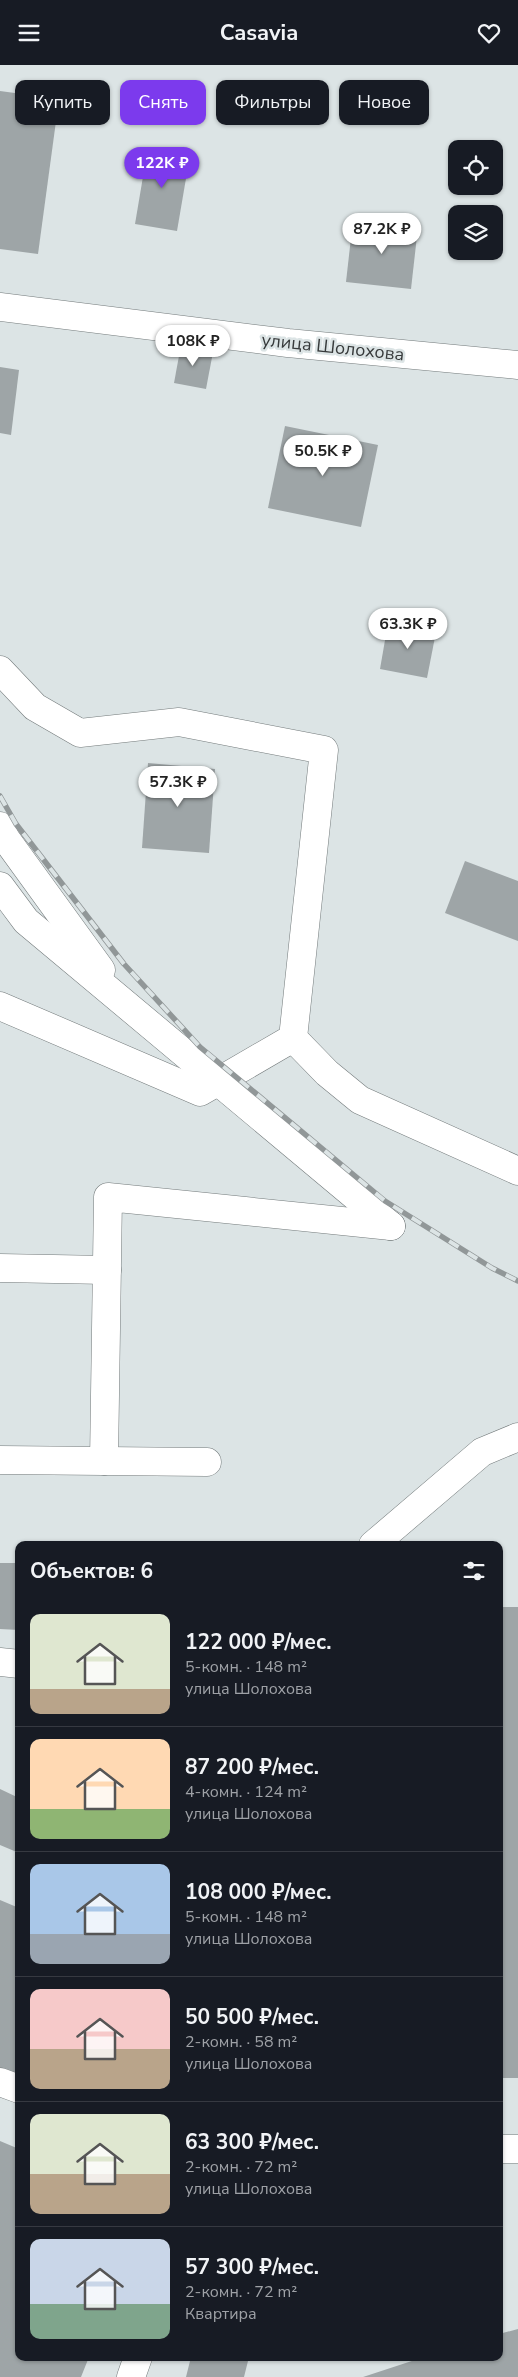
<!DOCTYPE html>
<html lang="ru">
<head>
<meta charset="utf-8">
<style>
	body { margin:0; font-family:"Nunito Sans",sans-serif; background:#20242c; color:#f1f3f6; height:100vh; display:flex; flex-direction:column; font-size:19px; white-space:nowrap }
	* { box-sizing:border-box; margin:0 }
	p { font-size:16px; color:#9ea1a6 }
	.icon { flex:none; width:28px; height:28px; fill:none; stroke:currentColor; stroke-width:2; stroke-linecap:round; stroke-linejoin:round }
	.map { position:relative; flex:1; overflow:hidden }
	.side { position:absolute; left:15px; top:1476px; width:488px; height:820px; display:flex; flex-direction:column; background:#171b24; border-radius:10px; box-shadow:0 1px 4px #0004 }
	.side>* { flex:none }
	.guide { position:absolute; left:15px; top:15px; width:489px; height:45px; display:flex; gap:10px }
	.buttons { position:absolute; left:448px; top:75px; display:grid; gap:10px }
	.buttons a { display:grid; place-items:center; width:55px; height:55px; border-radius:10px; background:#171b24; box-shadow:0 1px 4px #0004; font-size:25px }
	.price { position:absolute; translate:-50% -42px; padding:0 11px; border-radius:18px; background:#fff; color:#222; font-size:16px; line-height:32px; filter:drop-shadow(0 1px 2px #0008) }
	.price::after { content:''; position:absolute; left:50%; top:30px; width:15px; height:11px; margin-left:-8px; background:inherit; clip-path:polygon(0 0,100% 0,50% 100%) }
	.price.active { background:#7c3aed; color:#fff }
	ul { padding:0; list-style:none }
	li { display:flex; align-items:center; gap:15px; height:125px; padding:0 15px }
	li+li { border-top:1px solid #363941 }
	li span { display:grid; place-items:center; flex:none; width:140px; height:100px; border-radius:10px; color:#555 }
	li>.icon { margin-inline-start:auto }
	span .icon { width:60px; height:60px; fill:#fffc; stroke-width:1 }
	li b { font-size:21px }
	h2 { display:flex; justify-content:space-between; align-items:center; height:60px; padding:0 15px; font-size:21px }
	.chip { padding:0 18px; border-radius:10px; background:#171b24; box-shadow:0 1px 4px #0004; font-size:18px; line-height:45px }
	.chip.active { background:#7c3aed; color:#fff }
	header { display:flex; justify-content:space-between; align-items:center; height:65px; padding:0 15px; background:#171b24; font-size:22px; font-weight:700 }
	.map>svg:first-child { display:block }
	.building { fill:#9ea5a7 }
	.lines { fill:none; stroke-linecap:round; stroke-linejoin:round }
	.minor-casing { stroke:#737a7b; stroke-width:29 }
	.minor { stroke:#fff; stroke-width:28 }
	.rail-casing { stroke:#919798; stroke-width:5.5 }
	.rail { stroke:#dce4e5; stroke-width:4; stroke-dasharray:11; stroke-linecap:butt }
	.labels { text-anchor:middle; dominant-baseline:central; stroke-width:5; stroke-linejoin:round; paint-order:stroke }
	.street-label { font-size:18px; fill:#373a3b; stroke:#dce4e5 }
</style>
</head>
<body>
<header><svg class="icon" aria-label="menu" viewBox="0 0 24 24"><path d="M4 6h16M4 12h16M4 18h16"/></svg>Casavia<svg class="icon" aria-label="heart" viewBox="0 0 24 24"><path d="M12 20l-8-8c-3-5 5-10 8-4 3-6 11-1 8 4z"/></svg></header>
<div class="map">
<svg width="518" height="2312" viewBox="0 0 518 2312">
	<rect width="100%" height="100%" fill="#dce4e5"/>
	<!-- building -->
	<g class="building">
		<path d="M0 26 59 34 38 189 0 184Z"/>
		<path d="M148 82 190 90 177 166 135 159Z"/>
		<path d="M353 155 418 162 411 224 346 217Z"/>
		<path d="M181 280 213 287 206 324 174 318Z"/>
		<path d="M0 302 19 305 11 370 0 368Z"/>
		<path d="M285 361 378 380 361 462 268 443Z"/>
		<path d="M388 558 436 567 427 613 380 604Z"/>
		<path d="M148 698 215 704 209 788 142 783Z"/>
		<path d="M465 796 518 816V876L445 848Z"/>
		<path d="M0 1498H19V1565L0 1564Z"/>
		<rect x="499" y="1542" width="19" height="471"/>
		<path d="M0 1724 19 1733V1788L0 1780Z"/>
		<path d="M0 1835 19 1843V2020L0 2012Z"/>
		<path d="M0 2076 19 2084V2292H89L81 2312H0Z"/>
		<path d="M518 2264V2312H363L424 2292H499V2269Z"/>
		<path d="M191 2292H249L244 2312H186Z"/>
	</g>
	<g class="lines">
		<!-- minor casing -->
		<g class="minor-casing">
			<g id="minor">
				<path d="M0 242 288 278 518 300"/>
				<path d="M0 605 35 642 80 668 179 657 324 685 293 973 327 1008 360 1035 518 1106"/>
				<path d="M0 761 6 774 101 905"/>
				<path d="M0 821 26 856 391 1161"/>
				<path d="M0 941 200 1027 293 973"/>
				<path d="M0 1203 107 1205"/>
				<path d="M0 1395 207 1397"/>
				<path d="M104 1396 108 1132 391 1161"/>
				<path d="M373 1480 482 1387 518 1372"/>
				<path d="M0 1597 19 1599"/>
				<path d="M0 2017 19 2024"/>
				<path d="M499 2084H518"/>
				<path d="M131 2312 138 2292"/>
			</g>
		</g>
		<!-- minor -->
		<use href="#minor" class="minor"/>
		<!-- rail casing -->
		<g class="rail-casing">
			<path id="rail" d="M0 731 16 759 124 899 200 982 385 1136 492 1203 518 1216"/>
		</g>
		<!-- rail -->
		<use href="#rail" class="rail"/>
	</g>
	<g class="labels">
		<!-- street labels -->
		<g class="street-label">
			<text transform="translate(333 282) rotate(6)">улица Шолохова</text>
		</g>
	</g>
</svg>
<div class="buttons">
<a><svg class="icon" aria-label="locate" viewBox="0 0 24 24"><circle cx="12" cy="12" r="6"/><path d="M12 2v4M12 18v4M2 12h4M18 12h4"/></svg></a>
<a><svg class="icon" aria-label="layers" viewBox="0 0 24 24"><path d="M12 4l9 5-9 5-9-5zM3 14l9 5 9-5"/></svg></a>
</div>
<b class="price active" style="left:162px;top:124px">122K ₽</b>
<b class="price" style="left:382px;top:190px">87.2K ₽</b>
<b class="price" style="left:193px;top:302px">108K ₽</b>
<b class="price" style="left:323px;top:412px">50.5K ₽</b>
<b class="price" style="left:408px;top:585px">63.3K ₽</b>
<b class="price" style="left:178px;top:743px">57.3K ₽</b>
<div class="guide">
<a class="chip">Купить</a>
<a class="chip active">Снять</a>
<a class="chip">Фильтры</a>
<a class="chip">Новое</a>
</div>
<section class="side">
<h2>Объектов: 6<svg class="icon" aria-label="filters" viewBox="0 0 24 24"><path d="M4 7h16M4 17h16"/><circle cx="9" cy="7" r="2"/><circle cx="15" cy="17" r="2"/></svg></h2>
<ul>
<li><span style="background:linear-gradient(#dfe7d0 75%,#b9a48a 0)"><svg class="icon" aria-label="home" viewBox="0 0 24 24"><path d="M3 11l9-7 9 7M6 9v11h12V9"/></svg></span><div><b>122 000 ₽/мес.</b><p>5-комн. · 148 m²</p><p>улица Шолохова</p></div></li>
<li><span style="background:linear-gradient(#ffd9b3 70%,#8fb573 0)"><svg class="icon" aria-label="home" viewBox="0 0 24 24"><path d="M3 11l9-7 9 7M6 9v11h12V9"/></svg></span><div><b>87 200 ₽/мес.</b><p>4-комн. · 124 m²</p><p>улица Шолохова</p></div></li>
<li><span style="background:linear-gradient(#a9c7e8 70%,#9aa5b1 0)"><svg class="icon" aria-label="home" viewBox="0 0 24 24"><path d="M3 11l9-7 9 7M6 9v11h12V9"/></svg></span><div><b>108 000 ₽/мес.</b><p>5-комн. · 148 m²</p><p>улица Шолохова</p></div></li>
<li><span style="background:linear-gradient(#f6c9c9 60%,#b9a48a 0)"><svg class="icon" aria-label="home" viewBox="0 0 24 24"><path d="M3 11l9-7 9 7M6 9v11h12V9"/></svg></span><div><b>50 500 ₽/мес.</b><p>2-комн. · 58 m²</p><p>улица Шолохова</p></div></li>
<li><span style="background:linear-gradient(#dfe7d0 60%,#b9a48a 0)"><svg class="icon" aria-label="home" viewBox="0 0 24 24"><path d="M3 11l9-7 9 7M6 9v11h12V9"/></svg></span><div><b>63 300 ₽/мес.</b><p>2-комн. · 72 m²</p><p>улица Шолохова</p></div></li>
<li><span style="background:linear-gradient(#c9d6e8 65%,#7fa58c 0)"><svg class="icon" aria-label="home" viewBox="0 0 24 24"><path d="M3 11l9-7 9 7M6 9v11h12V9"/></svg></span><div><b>57 300 ₽/мес.</b><p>2-комн. · 72 m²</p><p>Квартира</p></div></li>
</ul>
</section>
</div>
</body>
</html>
